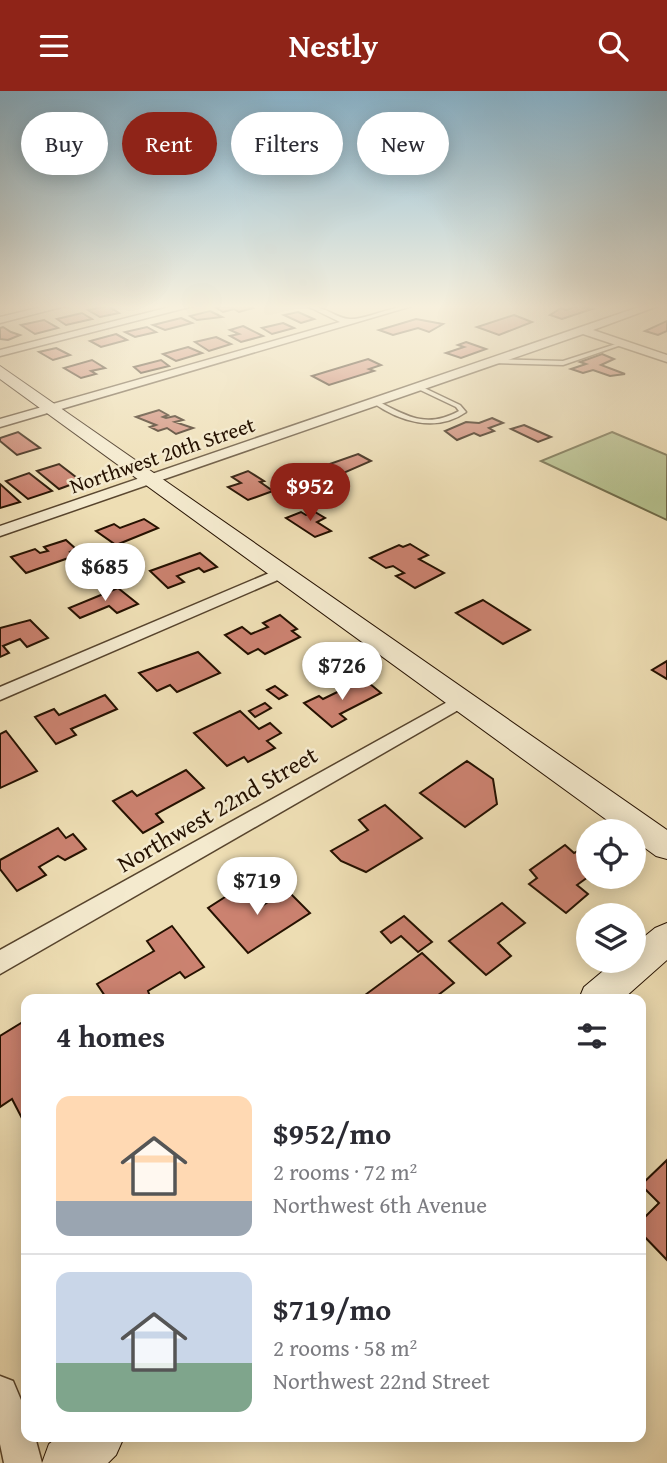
<!DOCTYPE html>
<html lang="en">
<head>
<meta charset="utf-8">
<style>
	body { margin:0; font-family:"Gentium Book Plus",serif; background:#f7f7f7; color:#2b2b33; height:100vh; display:flex; flex-direction:column; font-size:26px; white-space:nowrap }
	* { box-sizing:border-box; margin:0 }
	p { font-size:23px; color:#7c7c81 }
	.icon { flex:none; width:38px; height:38px; fill:none; stroke:currentColor; stroke-width:2; stroke-linecap:round; stroke-linejoin:round }
	.map { position:relative; flex:1; overflow:hidden }
	.side { position:absolute; left:21px; top:903px; width:625px; height:448px; display:flex; flex-direction:column; background:#fff; border-radius:14px; box-shadow:0 4px 18px #0003 }
	.side>* { flex:none }
	.banner { position:absolute; left:21px; top:21px; width:626px; height:63px; display:flex; gap:14px }
	.tools { position:absolute; left:576px; top:728px; display:grid; gap:14px }
	.tools a { display:grid; place-items:center; width:70px; height:70px; border-radius:50%; background:#fff; box-shadow:0 4px 18px #0003; font-size:35px }
	.price { position:absolute; translate:-50% -60px; padding:0 16px; border-radius:24px; background:#fff; color:#222; font-size:23px; line-height:46px; filter:drop-shadow(0 2px 4px #0008) }
	.price::after { content:''; position:absolute; left:50%; top:42px; width:21px; height:16px; margin-left:-10px; background:inherit; clip-path:polygon(0 0,100% 0,50% 100%) }
	.price.on { background:#8f2418; color:#fff }
	ul { padding:0; list-style:none }
	li { display:flex; align-items:center; gap:21px; height:175px; padding:0 35px }
	li+li { border-top:2px solid #e1e1e2 }
	li span { display:grid; place-items:center; flex:none; width:196px; height:140px; border-radius:14px; color:#555 }
	li>.icon { margin-inline-start:auto }
	span .icon { width:84px; height:84px; fill:#fffc; stroke-width:1 }
	li b { font-size:30px }
	h2 { display:flex; justify-content:space-between; align-items:center; height:84px; padding:0 35px; font-size:30px }
	.chip { padding:0 24px; border-radius:32px; background:#fff; box-shadow:0 4px 18px #0003; font-size:24px; line-height:63px }
	.chip.on { background:#8f2418; color:#fff }
	header { display:flex; justify-content:space-between; align-items:center; height:91px; padding:0 35px; background:#8f2418; color:#fff; font-size:32px; font-weight:800 }
	.map>svg:first-child { display:block }
	.green { fill:#b6c28f; stroke:#6e6a48; stroke-width:2 }
	.building { fill:#cb8270; stroke:#251100; stroke-width:2 }
	.lines { fill:none; stroke-linecap:round; stroke-linejoin:round }
	.lane-casing { stroke:#57442d; stroke-width:3 }
	.street-casing { stroke:#57442d; stroke-width:3 }
	.secondary-casing { stroke:#251100; stroke-width:2 }
	.lane { fill:#f4eace; fill-rule:evenodd }
	.street { fill:#f4eace; fill-rule:evenodd }
	.secondary { fill:#f4eace; fill-rule:evenodd }
	.labels { text-anchor:middle; dominant-baseline:central; stroke-width:5; stroke-linejoin:round; paint-order:stroke }
	.far-street-label { font-size:21px; fill:#251100; stroke:#f4eace }
	.street-label { font-size:24px; fill:#251100; stroke:#f4eace }
</style>
</head>
<body>
<header><svg class="icon" aria-label="menu" viewBox="0 0 24 24"><path d="M4 6h16M4 12h16M4 18h16"/></svg>Nestly<svg class="icon" aria-label="search" viewBox="0 0 24 24"><circle cx="10" cy="10" r="6"/><path d="M15 15l6 6"/></svg></header>
<div class="map">
<svg width="667" height="1372" viewBox="0 0 667 1372">
	<rect width="100%" height="100%" fill="#eedeb4"/>
	<filter id="stains"><feTurbulence type="fractalNoise" baseFrequency=".00286" numOctaves="4"/><feColorMatrix values="0 0 0 0 .2 0 0 0 0 .09 0 0 0 0 .02 0 0 0 .5 -.17"/></filter>
	<radialGradient id="worn" r=".72"><stop offset=".6" stop-color="#630" stop-opacity="0"/><stop offset="1" stop-color="#630" stop-opacity=".3"/></radialGradient>
	<!-- green -->
	<path class="green" d="M612 341 667 364V429L541 370Z"/>
	<!-- building -->
	<g class="building">
		<path d="M108 215 119 222 100 226 88 219Z"/>
		<path d="M249 215 253 217 239 221 234 218 223 221 215 216Z"/>
		<path d="M577 215 592 218 562 228 550 224 561 217 566 219Z"/>
		<path d="M210 220 222 226 197 229 190 225Z"/>
		<path d="M298 221 314 228 301 232 284 224Z"/>
		<path d="M82 222 92 228 66 234 57 228Z"/>
		<path d="M514 224 532 231 499 244 477 236Z"/>
		<path d="M181 227 192 232 165 239 153 234Z"/>
		<path d="M416 228 443 233 429 241 418 237 393 244 379 239Z"/>
		<path d="M44 229 58 237 35 243 21 234Z"/>
		<path d="M667 230V240L658 244 645 240Z"/>
		<path d="M283 232 294 237 272 243 262 237Z"/>
		<path d="M243 235 263 245 241 251 230 245 239 243 230 239Z"/>
		<path d="M3 236 11 241 20 244 8 249 0 248V237Z"/>
		<path d="M147 236 156 241 135 246 125 241Z"/>
		<path d="M116 243 127 249 101 256 90 250Z"/>
		<path d="M216 246 231 253 209 260 195 251Z"/>
		<path d="M466 251 486 258 461 267 446 262 464 256 458 254Z"/>
		<path d="M188 256 202 262 176 270 163 263Z"/>
		<path d="M56 257 70 264 53 269 39 261Z"/>
		<path d="M602 263 614 268 601 274 625 283 610 285 593 279 583 282 571 278 586 273 580 271Z"/>
		<path d="M368 268 381 274 369 278 374 280 329 294 312 285Z"/>
		<path d="M92 269 105 277 91 280 96 283 81 287 64 277Z"/>
		<path d="M161 269 169 275 141 282 134 276Z"/>
		<path d="M159 319 168 324 163 326 166 327 175 325 183 329 175 331 193 337 176 343 167 337 158 340 150 336 156 334 136 326Z"/>
		<path d="M492 327 503 332 489 337 494 340 480 345 474 342 457 349 445 340 466 331 479 332Z"/>
		<path d="M524 334 551 346 538 351 511 338Z"/>
		<path d="M18 341 40 357 17 364 0 350V347Z"/>
		<path d="M358 363 371 370 339 384 324 375Z"/>
		<path d="M59 373 81 390 59 398 37 380Z"/>
		<path d="M248 380 264 390 260 391 273 400 248 409 228 396 241 392 232 386Z"/>
		<path d="M29 382 52 400 28 408 6 390Z"/>
		<path d="M0 393 20 411 0 417Z"/>
		<path d="M301 421 306 424 315 421 325 427 317 431 331 440 315 446 286 427Z"/>
		<path d="M144 428 158 437 116 454 96 440 114 433 120 437Z"/>
		<path d="M66 449 76 458 70 461 74 465 26 482 11 466 35 458 40 462 48 460 44 456Z"/>
		<path d="M410 453 428 464 419 468 444 482 415 497 396 485 404 482 393 475 386 477 370 467 399 454 403 456Z"/>
		<path d="M200 462 217 476 204 481 199 477 177 485 184 491 168 497 150 480Z"/>
		<path d="M118 497 138 513 117 522 109 515 80 527 69 517Z"/>
		<path d="M483 509 530 539 503 553 456 522Z"/>
		<path d="M280 524 297 538 292 540 300 546 265 563 258 558 248 563 225 544 242 536 251 543 268 536 263 532Z"/>
		<path d="M30 529 48 547 27 556 20 548 3 555 9 562 0 566V537Z"/>
		<path d="M198 561 220 582 177 601 170 594 157 600 139 582Z"/>
		<path d="M667 570V588L652 579Z"/>
		<path d="M364 588 381 602 340 623 346 628 332 636 304 612 319 605 323 608Z"/>
		<path d="M275 595 287 604 279 608 267 599Z"/>
		<path d="M105 604 117 618 71 638 76 644 56 653 35 626 54 618 59 624Z"/>
		<path d="M265 612 271 617 255 626 249 620Z"/>
		<path d="M240 620 259 638 270 632 281 642 267 650 275 657 248 671 244 666 227 675 194 642Z"/>
		<path d="M6 640 37 680 0 697V643Z"/>
		<path d="M467 670 493 688 497 713 465 736 420 702Z"/>
		<path d="M186 679 204 697 156 723 163 731 143 742 113 710 132 700 137 705Z"/>
		<path d="M385 714 422 747 366 781 341 770 331 760 368 739 359 729Z"/>
		<path d="M58 737 66 747 73 743 86 758 65 769 58 765 39 776 46 784 17 800 0 778V769Z"/>
		<path d="M565 754 574 762 588 755V786L577 794 588 803 566 822 529 793 537 787 530 779Z"/>
		<path d="M239 797 257 818 287 799 310 822 248 862 208 817Z"/>
		<path d="M502 812 525 832 498 852 511 865 486 884 449 850Z"/>
		<path d="M404 825 432 851 418 861 401 845 391 852 381 841Z"/>
		<path d="M172 835 204 876 185 887 180 881 148 900 151 908H107L97 893 154 860 147 850Z"/>
		<path d="M422 862 454 892 433 908H369L365 904Z"/>
		<path d="M26 929V1035L12 1008 0 1016V945Z"/>
		<path d="M667 1069V1169L640 1141V1131L659 1112 641 1094Z"/>
	</g>
	<g class="lines">
		<!-- lane casing -->
		<g class="lane-casing">
			<g id="lane">
				<path d="M619 252 624 253 563 274 493 272 490 270 493 268 563 270Z"/>
				<path d="M418 294 460 314 466 321C436 342 400 331 372 311L377 310C407 325 426 338 459 320L456 316 416 297V295Z"/>
			</g>
		</g>
		<!-- street casing -->
		<g class="street-casing">
			<g id="street">
				<path d="M46 215H65L0 232V226Z"/>
				<path d="M174 215H193L0 265V259Z"/>
				<path d="M307 215C326 215 337 228 350 228 366 229 390 215 412 215L0 336V328L340 231Z"/>
				<path d="M642 215H658L593 239 667 264V271L583 243 0 445V435Z"/>
				<path d="M281 477 289 482 287 485 0 609V596Z"/>
				<path d="M460 604 467 606 470 610 467 614 0 883V859Z"/>
				<path d="M0 1285 13 1290 26 1321V1346H35L42 1372H4L0 1353Z"/>
			</g>
		</g>
		<!-- secondary casing -->
		<g class="secondary-casing">
			<g id="secondary">
				<path d="M0 275 667 739V768L656 765 634 749V740H622L0 288Z"/>
				<path d="M667 832V869L623 908H579L584 896 615 870H634V854L655 837Z"/>
				<path d="M58 1346H124L116 1364 108 1372H42L49 1353Z"/>
			</g>
		</g>
		<!-- lane -->
		<use href="#lane" class="lane"/>
		<!-- street -->
		<use href="#street" class="street"/>
		<!-- secondary -->
		<use href="#secondary" class="secondary"/>
	</g>
	<!-- sky -->
	<linearGradient id="sky" x2="0" y2="1"><stop stop-color="#88b7d2"/><stop offset="0.53" stop-color="#f7f0dd"/><stop offset="1" stop-color="#f7f0dd" stop-opacity="0"/></linearGradient>
	<rect width="667" height="407" fill="url(#sky)"/>
	<g class="labels">
		<!-- far-street labels -->
		<g class="far-street-label">
			<text transform="translate(162 364) rotate(-19)">Northwest 20th Street</text>
		</g>
		<!-- street labels -->
		<g class="street-label">
			<text transform="translate(217 718) rotate(-30)">Northwest 22nd Street</text>
		</g>
	</g>
	<rect width="100%" height="100%" filter="url(#stains)"/>
	<rect width="100%" height="100%" fill="url(#worn)"/>
</svg>
<div class="tools">
<a><svg class="icon" aria-label="locate" viewBox="0 0 24 24"><circle cx="12" cy="12" r="6"/><path d="M12 2v4M12 18v4M2 12h4M18 12h4"/></svg></a>
<a><svg class="icon" aria-label="layers" viewBox="0 0 24 24"><path d="M12 4l9 5-9 5-9-5zM3 14l9 5 9-5"/></svg></a>
</div>
<b class="price on" style="left:310px;top:432px">$952</b>
<b class="price" style="left:105px;top:512px">$685</b>
<b class="price" style="left:342px;top:611px">$726</b>
<b class="price" style="left:257px;top:826px">$719</b>
<div class="banner">
<a class="chip">Buy</a>
<a class="chip on">Rent</a>
<a class="chip">Filters</a>
<a class="chip">New</a>
</div>
<section class="side">
<h2>4 homes<svg class="icon" aria-label="filters" viewBox="0 0 24 24"><path d="M4 7h16M4 17h16"/><circle cx="9" cy="7" r="2"/><circle cx="15" cy="17" r="2"/></svg></h2>
<ul>
<li><span style="background:linear-gradient(#ffd9b3 75%,#9aa5b1 0)"><svg class="icon" aria-label="home" viewBox="0 0 24 24"><path d="M3 11l9-7 9 7M6 9v11h12V9"/></svg></span><div><b>$952/mo</b><p>2 rooms · 72 m²</p><p>Northwest 6th Avenue</p></div></li>
<li><span style="background:linear-gradient(#c9d6e8 65%,#7fa58c 0)"><svg class="icon" aria-label="home" viewBox="0 0 24 24"><path d="M3 11l9-7 9 7M6 9v11h12V9"/></svg></span><div><b>$719/mo</b><p>2 rooms · 58 m²</p><p>Northwest 22nd Street</p></div></li>
</ul>
</section>
</div>
</body>
</html>
